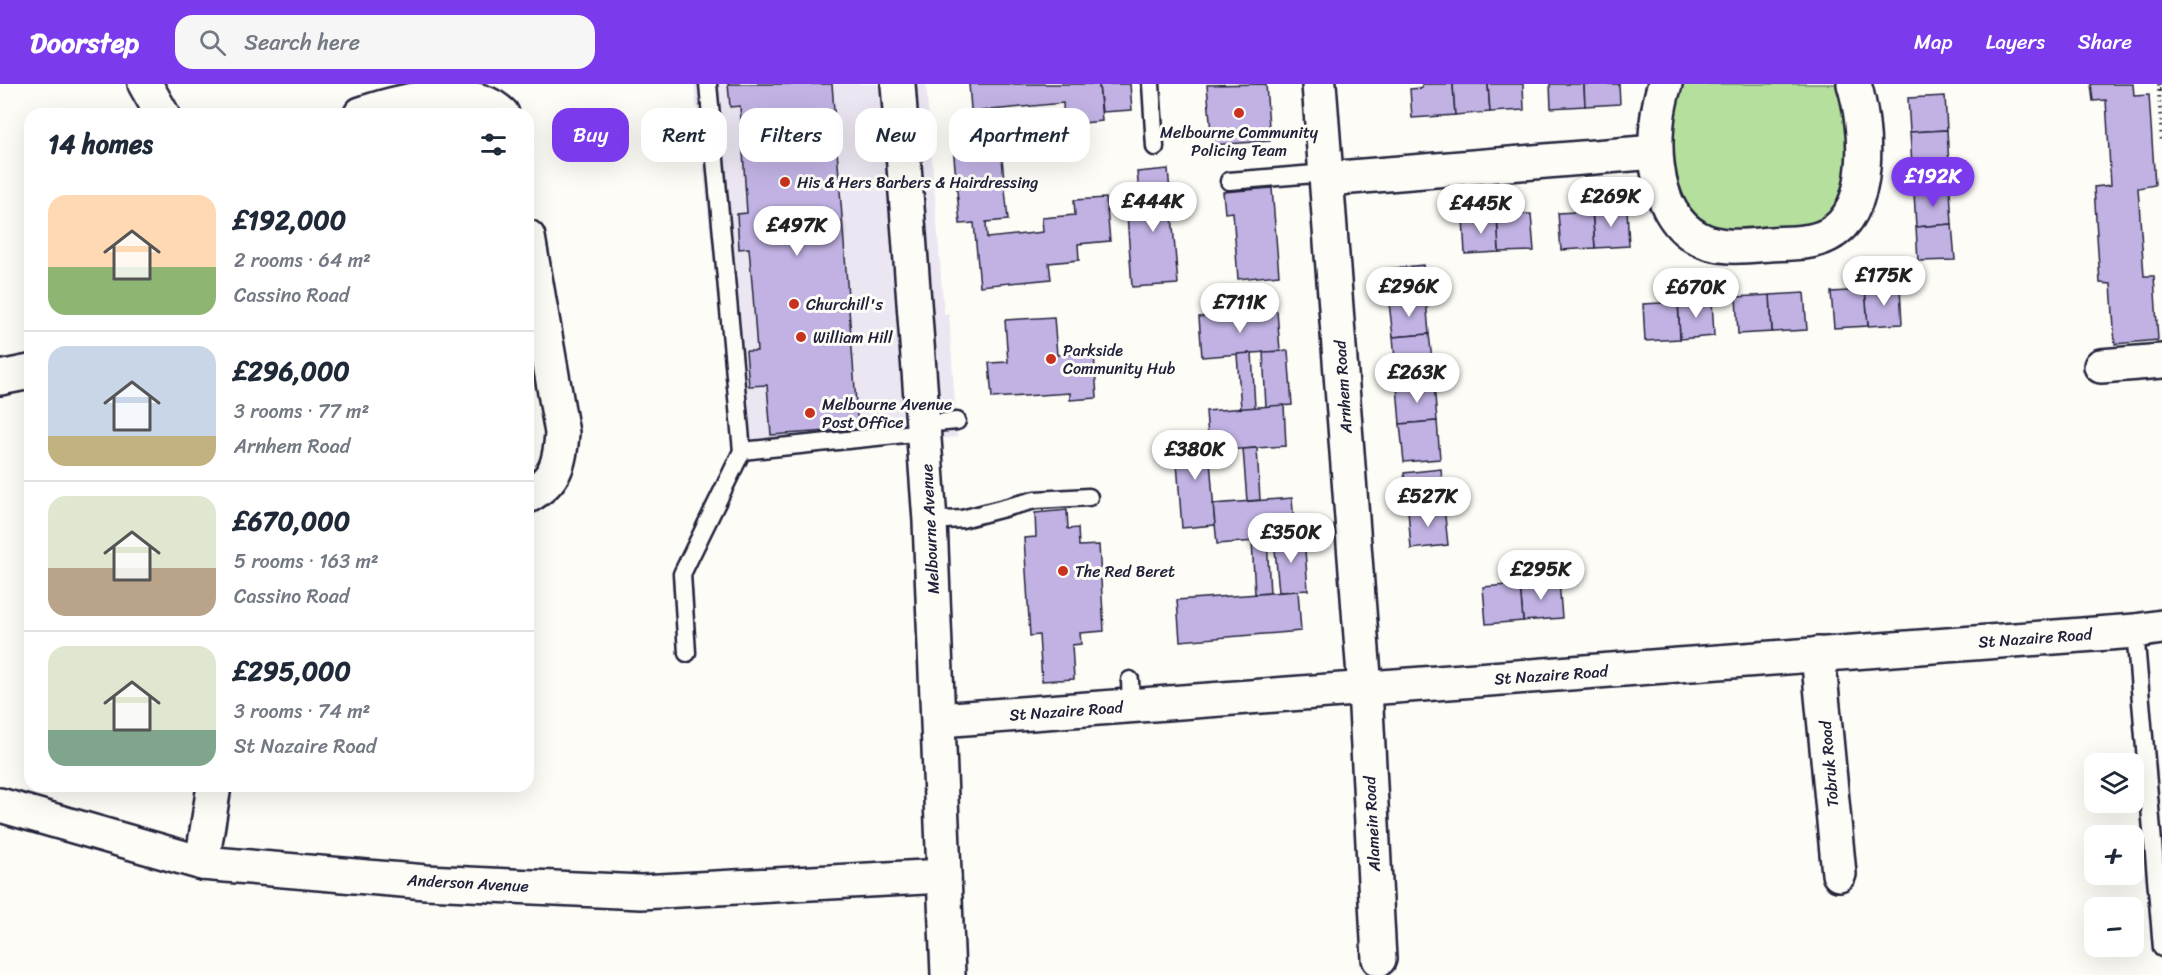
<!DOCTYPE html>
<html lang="en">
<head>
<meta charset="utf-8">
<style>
	body { margin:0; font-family:Sriracha,sans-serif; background:#f6f6f7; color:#1f2937; height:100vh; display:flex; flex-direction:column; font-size:22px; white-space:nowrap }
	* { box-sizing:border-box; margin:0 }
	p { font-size:20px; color:#747a83 }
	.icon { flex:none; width:33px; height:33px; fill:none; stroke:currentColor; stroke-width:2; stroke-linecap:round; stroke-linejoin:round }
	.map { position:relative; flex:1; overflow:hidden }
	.details { position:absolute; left:24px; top:24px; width:510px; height:684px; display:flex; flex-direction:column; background:#fff; border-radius:18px; box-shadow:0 6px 24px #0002 }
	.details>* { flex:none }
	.top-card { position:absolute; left:552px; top:24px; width:570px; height:54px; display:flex; gap:12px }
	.tools { position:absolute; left:2084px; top:669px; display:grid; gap:12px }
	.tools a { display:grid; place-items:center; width:60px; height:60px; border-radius:12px; background:#fff; box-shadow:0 6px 24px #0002; font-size:30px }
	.price { position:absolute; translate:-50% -51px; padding:0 14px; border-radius:21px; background:#fff; color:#222; font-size:20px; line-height:39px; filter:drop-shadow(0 2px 3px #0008) }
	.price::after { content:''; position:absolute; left:50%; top:36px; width:18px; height:14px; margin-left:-9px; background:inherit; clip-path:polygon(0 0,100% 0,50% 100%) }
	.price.selected { background:#7c3aed; color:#fff }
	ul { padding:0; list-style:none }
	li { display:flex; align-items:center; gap:18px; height:150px; padding:0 24px }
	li+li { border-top:2px solid #e0e1e3 }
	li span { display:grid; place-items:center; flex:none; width:168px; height:120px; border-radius:18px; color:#555 }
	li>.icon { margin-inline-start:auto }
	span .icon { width:72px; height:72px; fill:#fffc; stroke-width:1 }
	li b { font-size:26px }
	h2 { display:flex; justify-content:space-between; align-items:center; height:72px; padding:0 24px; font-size:26px }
	.pill { padding:0 21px; border-radius:18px; background:#fff; box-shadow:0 6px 24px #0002; font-size:21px; line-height:54px }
	.pill.selected { background:#7c3aed; color:#fff }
	header { display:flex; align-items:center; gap:36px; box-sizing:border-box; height:84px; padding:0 30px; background:#7c3aed; color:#fff }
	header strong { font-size:28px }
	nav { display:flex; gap:33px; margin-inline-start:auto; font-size:21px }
	.search { width:420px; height:54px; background:#f6f6f7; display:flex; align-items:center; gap:15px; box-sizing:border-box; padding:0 21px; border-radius:18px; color:#747a83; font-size:22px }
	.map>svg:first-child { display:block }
	.built { fill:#ebe6f1 }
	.green { fill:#b4df9d; stroke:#6b806c; stroke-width:1.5 }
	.building { fill:#c1b2e3; stroke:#22223b; stroke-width:1.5 }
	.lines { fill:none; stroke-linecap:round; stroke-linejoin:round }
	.service-casing { stroke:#22223b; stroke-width:21 }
	.minor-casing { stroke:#22223b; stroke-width:38 }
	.path { stroke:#22223b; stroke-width:4; stroke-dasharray:1.5 4.5; stroke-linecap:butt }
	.service { stroke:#fdfcf7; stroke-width:16 }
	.minor { stroke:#fdfcf7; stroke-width:33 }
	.poi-dot { fill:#c8321e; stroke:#fdfcf7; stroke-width:2 }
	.labels { text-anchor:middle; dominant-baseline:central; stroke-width:6; stroke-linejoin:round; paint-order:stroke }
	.poi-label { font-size:16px; fill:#22223b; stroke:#fdfcf7; text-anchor:start }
	.street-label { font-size:16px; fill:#22223b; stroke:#fdfcf7 }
</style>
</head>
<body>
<header>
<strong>Doorstep</strong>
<div class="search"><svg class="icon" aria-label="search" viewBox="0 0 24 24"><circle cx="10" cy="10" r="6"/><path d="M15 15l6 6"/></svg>Search here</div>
<nav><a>Map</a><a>Layers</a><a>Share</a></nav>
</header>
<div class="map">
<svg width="2162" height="891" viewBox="0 0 2162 891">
	<rect width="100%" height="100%" fill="#fdfcf7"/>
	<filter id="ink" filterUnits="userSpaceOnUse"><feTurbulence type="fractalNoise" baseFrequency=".0167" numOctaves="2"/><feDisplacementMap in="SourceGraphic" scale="12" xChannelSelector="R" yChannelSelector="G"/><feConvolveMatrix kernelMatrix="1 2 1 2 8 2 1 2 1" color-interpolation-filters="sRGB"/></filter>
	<g filter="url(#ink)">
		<!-- built -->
		<path class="built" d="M694 0H926L944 230H949L957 353 760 372 734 363Z"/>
		<!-- green -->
		<path class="green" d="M1681 0H1840L1852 90 1842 119 1819 138 1802 143 1741 149 1714 146 1692 131 1682 116 1676 99 1672 31 1675 13Z"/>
		<!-- building -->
		<g class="building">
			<path d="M728 0H832L858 345 771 351 767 301 749 302 746 267H757L753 211 749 164 739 165 737 130 747 129 740 22 730 23Z"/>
			<path d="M969 0H1099L1102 37 1064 41 1063 19 981 27V35L998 33 1008 136 986 138 987 154 1043 148 1042 134 1075 131 1074 116 1106 114 1110 157 1078 160 1079 176 1049 179 1051 195 980 202 974 139 960 140 951 39 972 37Z"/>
			<path d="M1099 0H1130L1132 26 1102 28Z"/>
			<path d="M1266 0 1270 57 1212 61 1207 1Z"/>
			<path d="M1422 0H1453L1455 31 1412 34 1410 5 1422 4Z"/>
			<path d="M1453 0H1488L1490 28 1455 31Z"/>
			<path d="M1488 0H1523L1524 26 1490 28Z"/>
			<path d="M1550 0H1584L1585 22 1551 24Z"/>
			<path d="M1584 0H1619L1620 20 1585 22Z"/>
			<path d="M2091 0H2133L2134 12 2149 11 2155 101 2138 104 2144 192H2154L2158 256 2115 260 2111 200 2100 199 2094 103 2111 101 2106 16 2093 17Z"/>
			<path d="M1945 12 1947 46 1910 48 1908 14Z"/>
			<path d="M1947 46 1949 81 1912 83 1910 48Z"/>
			<path d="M1168 85 1178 200 1132 203 1127 130 1141 129 1137 88Z"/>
			<path d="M1272 104 1279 191 1238 195 1233 128 1225 129 1223 108Z"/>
			<path d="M1950 106 1952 140 1916 143 1914 108Z"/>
			<path d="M1627 125 1629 162 1595 164 1592 127Z"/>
			<path d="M1592 127 1595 164 1561 166 1558 129Z"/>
			<path d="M1531 130 1534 167 1499 168 1497 132Z"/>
			<path d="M1497 132 1499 168 1465 170 1463 134Z"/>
			<path d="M1952 140 1955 176 1918 177 1916 143Z"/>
			<path d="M1423 181 1426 215 1389 219 1386 185Z"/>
			<path d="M1900 204 1902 240 1868 242 1865 206Z"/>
			<path d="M1865 206 1868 242 1834 244 1831 208Z"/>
			<path d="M1804 209 1807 246 1772 248 1770 211Z"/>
			<path d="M1770 211 1772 248 1738 250 1736 213Z"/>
			<path d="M1426 215 1429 250 1393 253 1389 219Z"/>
			<path d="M1712 216 1714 252 1680 255 1678 218Z"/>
			<path d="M1678 218 1680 255 1645 257 1643 220Z"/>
			<path d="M1277 227 1280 267 1202 273 1199 233Z"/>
			<path d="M1054 233 1057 271 1094 269 1097 314 1070 316V309L992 314 989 279 1008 278 1005 236Z"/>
			<path d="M1429 250 1433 284 1396 287 1393 253Z"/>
			<path d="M1288 267 1292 321 1266 323 1263 268Z"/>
			<path d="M1252 269 1255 324 1241 325 1237 270Z"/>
			<path d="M1434 299 1437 337 1400 340 1397 302Z"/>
			<path d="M1284 321 1286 362 1209 367 1206 327Z"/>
			<path d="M1437 337 1440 375 1404 378 1400 340Z"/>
			<path d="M1208 350 1215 441 1182 444 1175 353Z"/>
			<path d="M1257 364 1260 416 1247 417 1243 365Z"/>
			<path d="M1441 385 1444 423 1408 426 1404 389Z"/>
			<path d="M1292 414 1295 454 1217 460 1213 420Z"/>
			<path d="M1444 423 1448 461 1411 465 1408 426Z"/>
			<path d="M1067 426 1068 445 1078 444 1079 462 1099 461 1104 547 1080 549 1081 560 1072 561 1074 595 1042 597 1039 551 1030 552 1024 454 1036 453 1035 429Z"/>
			<path d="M1304 453 1308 506 1279 508 1274 455Z"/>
			<path d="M1267 456 1270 509 1255 510 1252 457Z"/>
			<path d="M1559 497 1562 534 1523 537 1520 500Z"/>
			<path d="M1520 500 1523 537 1486 540 1483 503Z"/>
			<path d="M1298 507 1301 547 1180 557 1177 516Z"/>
		</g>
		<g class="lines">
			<!-- service casing -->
			<g class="service-casing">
				<g id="service">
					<path d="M708 0 742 367 924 348"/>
					<path d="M1151 0 1155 63"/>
					<path d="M1229 97 1327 89"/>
					<path d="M923 340 957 337"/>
					<path d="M930 437 962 435 1035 416 1089 413"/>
					<path d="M2135 547 2162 864"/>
					<path d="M687 569 682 490 742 367"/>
					<path d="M1130 596 1131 622"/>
				</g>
			</g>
			<!-- minor casing -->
			<g class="minor-casing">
				<g id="minor">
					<path d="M145 0 162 30"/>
					<path d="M898 0 930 437 948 891"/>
					<path d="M1319 0 1365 605 1379 875"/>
					<path d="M1665 0C1650 45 1649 128 1698 154 1720 166 1746 162 1770 160 1789 159 1811 160 1828 151 1874 127 1867 42 1854 0"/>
					<path d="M361 30C404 15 472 0 502 30"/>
					<path d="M1327 95 1655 68"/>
					<path d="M528 153 562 349C560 379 556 396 528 412"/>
					<path d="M2101 282 2162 277"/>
					<path d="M0 294 30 288"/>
					<path d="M1818 570 1839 790"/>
					<path d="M939 636 2135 547 2162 543"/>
					<path d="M0 721 202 779 426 798 641 808 944 792"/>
					<path d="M202 779 214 702"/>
				</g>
			</g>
			<!-- path -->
			<g class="path">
				<path d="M2159 0V6H2162"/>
				<path d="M2159 6 2162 60"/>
			</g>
			<!-- service -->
			<use href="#service" class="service"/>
			<!-- minor -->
			<use href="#minor" class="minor"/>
		</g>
	</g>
	<!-- markers -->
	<g class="poi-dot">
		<circle cx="1239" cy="29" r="6"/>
		<circle cx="785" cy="98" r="6"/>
		<circle cx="794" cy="220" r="6"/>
		<circle cx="801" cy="253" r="6"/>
		<circle cx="1051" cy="275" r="6"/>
		<circle cx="810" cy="329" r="6"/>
		<circle cx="1063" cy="487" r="6"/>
	</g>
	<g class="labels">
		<!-- poi labels -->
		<g class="poi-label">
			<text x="1239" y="48" text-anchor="middle">Melbourne Community<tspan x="1239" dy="18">Policing Team</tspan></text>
			<text x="797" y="98">His &amp; Hers Barbers &amp; Hairdressing</text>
			<text x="806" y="220">Churchill's</text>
			<text x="813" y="253">William Hill</text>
			<text x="1063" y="266">Parkside<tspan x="1063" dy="18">Community Hub</tspan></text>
			<text x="822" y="320">Melbourne Avenue<tspan x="822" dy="18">Post Office</tspan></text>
			<text x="1075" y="487">The Red Beret</text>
		</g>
		<!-- street labels -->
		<g class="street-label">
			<text transform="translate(1343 303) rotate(-94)">Arnhem Road</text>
			<text transform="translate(930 445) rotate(-93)">Melbourne Avenue</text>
			<text transform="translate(2035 554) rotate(-4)">St Nazaire Road</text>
			<text transform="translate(1551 591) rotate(-4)">St Nazaire Road</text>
			<text transform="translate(1066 627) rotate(-4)">St Nazaire Road</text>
			<text transform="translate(1829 680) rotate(-95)">Tobruk Road</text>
			<text transform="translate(1372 740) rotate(-93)">Alamein Road</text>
			<text transform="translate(468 799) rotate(3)">Anderson Avenue</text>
		</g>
	</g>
</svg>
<div class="tools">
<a><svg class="icon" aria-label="layers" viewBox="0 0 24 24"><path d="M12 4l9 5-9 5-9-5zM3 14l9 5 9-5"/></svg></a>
<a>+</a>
<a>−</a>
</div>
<b class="price selected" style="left:1933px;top:124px">£192K</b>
<b class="price" style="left:1611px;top:144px">£269K</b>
<b class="price" style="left:1153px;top:149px">£444K</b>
<b class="price" style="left:1481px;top:151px">£445K</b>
<b class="price" style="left:797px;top:173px">£497K</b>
<b class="price" style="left:1884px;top:223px">£175K</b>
<b class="price" style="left:1409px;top:234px">£296K</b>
<b class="price" style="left:1696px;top:235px">£670K</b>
<b class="price" style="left:1240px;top:250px">£711K</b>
<b class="price" style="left:1417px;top:320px">£263K</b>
<b class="price" style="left:1195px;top:397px">£380K</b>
<b class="price" style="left:1428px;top:444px">£527K</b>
<b class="price" style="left:1291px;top:480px">£350K</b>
<b class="price" style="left:1541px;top:517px">£295K</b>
<div class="top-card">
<a class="pill selected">Buy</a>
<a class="pill">Rent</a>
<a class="pill">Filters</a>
<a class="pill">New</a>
<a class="pill">Apartment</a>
</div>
<section class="details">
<h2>14 homes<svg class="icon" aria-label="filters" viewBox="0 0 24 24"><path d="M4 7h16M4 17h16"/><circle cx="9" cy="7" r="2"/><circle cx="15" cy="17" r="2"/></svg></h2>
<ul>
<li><span style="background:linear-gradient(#ffd9b3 60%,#8fb573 0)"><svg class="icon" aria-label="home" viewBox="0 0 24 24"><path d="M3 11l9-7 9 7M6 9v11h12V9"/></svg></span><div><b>£192,000</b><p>2 rooms · 64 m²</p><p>Cassino Road</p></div></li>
<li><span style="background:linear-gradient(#c9d6e8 75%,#c2b280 0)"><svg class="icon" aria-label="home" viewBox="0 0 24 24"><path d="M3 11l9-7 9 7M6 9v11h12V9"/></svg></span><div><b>£296,000</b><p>3 rooms · 77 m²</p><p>Arnhem Road</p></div></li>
<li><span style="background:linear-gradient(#dfe7d0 60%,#b9a48a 0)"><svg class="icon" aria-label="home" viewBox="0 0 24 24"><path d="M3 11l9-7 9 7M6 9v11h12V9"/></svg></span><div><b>£670,000</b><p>5 rooms · 163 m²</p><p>Cassino Road</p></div></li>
<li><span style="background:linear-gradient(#dfe7d0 70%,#7fa58c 0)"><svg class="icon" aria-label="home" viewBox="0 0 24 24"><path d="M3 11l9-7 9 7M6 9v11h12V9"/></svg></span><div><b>£295,000</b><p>3 rooms · 74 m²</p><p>St Nazaire Road</p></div></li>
</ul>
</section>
</div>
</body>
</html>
